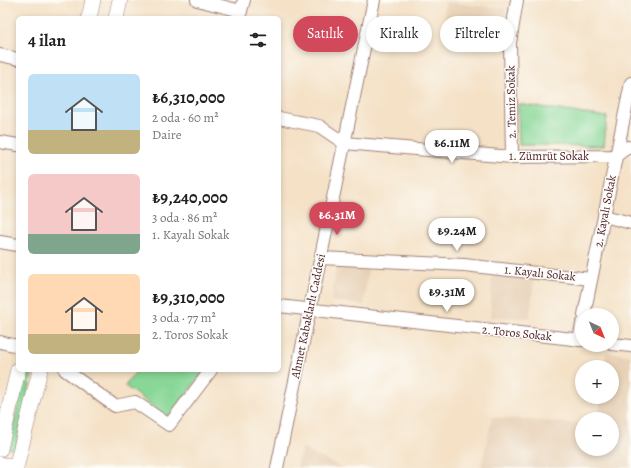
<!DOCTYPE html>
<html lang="tr">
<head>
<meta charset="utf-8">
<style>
	body { margin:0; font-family:Alegreya,serif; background:#f6f6f6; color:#222; height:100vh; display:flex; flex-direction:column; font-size:15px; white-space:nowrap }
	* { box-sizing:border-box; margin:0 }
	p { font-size:13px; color:#767676 }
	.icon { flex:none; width:22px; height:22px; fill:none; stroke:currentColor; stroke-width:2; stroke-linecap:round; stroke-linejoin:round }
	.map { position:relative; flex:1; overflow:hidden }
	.drawer { position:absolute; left:16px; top:16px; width:265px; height:356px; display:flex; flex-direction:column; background:#fff; border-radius:6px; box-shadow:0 2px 6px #0003 }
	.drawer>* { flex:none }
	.top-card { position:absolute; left:293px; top:16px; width:278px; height:36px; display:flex; gap:8px }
	.needle { width:26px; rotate:137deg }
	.tools { position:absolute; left:575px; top:308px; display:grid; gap:8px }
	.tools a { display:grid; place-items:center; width:44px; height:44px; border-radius:50%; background:#fff; box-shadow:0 2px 6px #0003; font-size:20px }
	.price { position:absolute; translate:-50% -34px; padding:0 9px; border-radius:14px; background:#fff; color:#222; font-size:13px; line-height:26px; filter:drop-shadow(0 1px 2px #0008) }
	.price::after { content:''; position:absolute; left:50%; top:24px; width:12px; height:9px; margin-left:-6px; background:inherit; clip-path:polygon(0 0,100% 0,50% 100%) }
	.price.selected { background:#d1495b; color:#fff }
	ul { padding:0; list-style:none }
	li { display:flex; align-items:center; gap:12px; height:100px; padding:0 12px }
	li span { display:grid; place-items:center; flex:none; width:112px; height:80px; border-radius:6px; color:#555 }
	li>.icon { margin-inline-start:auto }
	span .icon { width:48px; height:48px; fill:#fffc; stroke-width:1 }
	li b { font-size:17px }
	h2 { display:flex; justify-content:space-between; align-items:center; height:48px; padding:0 12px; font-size:17px }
	.chip { padding:0 14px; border-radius:18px; background:#fff; box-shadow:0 2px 6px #0003; font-size:14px; line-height:36px }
	.chip.selected { background:#d1495b; color:#fff }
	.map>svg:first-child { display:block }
	.built { fill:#e7d0b5 }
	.green { fill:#88d796; stroke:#697b60 }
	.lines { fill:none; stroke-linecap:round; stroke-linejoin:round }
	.minor-casing { stroke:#9f8078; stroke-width:14 }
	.tertiary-casing { stroke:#9f8078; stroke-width:16 }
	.minor { stroke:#fff; stroke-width:12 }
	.tertiary { stroke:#fff; stroke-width:15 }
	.labels { text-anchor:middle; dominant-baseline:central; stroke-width:3; stroke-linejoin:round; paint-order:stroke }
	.street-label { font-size:12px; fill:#4a1f2b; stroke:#fdfcf7 }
</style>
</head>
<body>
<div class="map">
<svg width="631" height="468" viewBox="0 0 631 468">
	<rect width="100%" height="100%" fill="#fdfcf7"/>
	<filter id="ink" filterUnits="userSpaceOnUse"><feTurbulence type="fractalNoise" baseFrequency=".025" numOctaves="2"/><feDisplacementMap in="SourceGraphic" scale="8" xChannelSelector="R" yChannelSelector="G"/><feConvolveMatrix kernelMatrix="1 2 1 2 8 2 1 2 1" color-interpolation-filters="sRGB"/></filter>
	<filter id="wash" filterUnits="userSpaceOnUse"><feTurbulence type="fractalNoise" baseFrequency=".012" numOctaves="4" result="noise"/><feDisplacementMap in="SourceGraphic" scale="16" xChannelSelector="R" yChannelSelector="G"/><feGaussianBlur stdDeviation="0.9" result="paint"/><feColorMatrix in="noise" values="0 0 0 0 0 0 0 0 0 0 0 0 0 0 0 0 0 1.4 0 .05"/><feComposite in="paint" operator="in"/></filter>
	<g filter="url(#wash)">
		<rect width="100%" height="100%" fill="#f4e1c6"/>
		<!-- built -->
		<g class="built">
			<path d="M445 2 506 9 501 32 444 37Z"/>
			<path d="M337 264 368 269 364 305 331 301Z"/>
			<path d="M492 275 534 279 530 318 490 317Z"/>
			<path d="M606 352 631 356V468H481L492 417 582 424V449H612V419H598L601 397H612V367H604Z"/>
			<path d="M302 448 342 468H297Z"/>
		</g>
		<!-- green -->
		<g class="green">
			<path d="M518 104 607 117 604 146 519 145Z"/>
			<path d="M26 370H33L16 449H8Z"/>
			<path d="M137 370H203V372L172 413 166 416 125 386Z"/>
		</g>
	</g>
	<g filter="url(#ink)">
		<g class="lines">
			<!-- minor casing -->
			<g class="minor-casing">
				<g id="minor">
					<path d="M197 0 241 11"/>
					<path d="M239 18 244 0"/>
					<path d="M0 55 18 59"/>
					<path d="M279 118 319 126 344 143 512 157 616 156 628 147 631 148"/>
					<path d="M0 142 18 145"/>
					<path d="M512 157 510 43 517 0"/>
					<path d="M604 216 631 223"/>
					<path d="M0 242 18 245"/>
					<path d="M321 258 464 265 591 279"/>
					<path d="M279 306 582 340"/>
					<path d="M584 315 631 83"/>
					<path d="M579 340 582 324"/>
					<path d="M0 342 18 346"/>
					<path d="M612 344 631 346"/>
					<path d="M65 370 115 406 135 402 169 425 211 370"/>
					<path d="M277 468 374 0"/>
				</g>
			</g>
			<!-- tertiary casing -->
			<g class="tertiary-casing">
				<g id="tertiary">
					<path d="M89 18 93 0"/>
					<path d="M116 18 120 0"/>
					<path d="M0 449 18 370"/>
					<path d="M0 464 16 468"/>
					<path d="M16 468 40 370"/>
				</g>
			</g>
			<!-- minor -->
			<use href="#minor" class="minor"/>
			<!-- tertiary -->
			<use href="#tertiary" class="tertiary"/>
		</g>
	</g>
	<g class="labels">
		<!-- street labels -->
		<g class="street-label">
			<text transform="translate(511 102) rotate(-91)">2. Temiz Sokak</text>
			<text x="549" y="156">1. Zümrüt Sokak</text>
			<text transform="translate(605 211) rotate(-79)">2. Kayalı Sokak</text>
			<text transform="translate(540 273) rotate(6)">1. Kayalı Sokak</text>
			<text transform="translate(308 316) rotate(-78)">Ahmet Kabaklarlı Caddesi</text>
			<text transform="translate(517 333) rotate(6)">2. Toros Sokak</text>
		</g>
	</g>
</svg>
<div class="tools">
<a><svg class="needle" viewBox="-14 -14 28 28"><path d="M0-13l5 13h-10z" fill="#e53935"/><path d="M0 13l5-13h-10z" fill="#767676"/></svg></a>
<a>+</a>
<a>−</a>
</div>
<b class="price" style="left:452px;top:164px">₺6.11M</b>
<b class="price selected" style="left:337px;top:236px">₺6.31M</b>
<b class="price" style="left:457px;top:252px">₺9.24M</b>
<b class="price" style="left:447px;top:313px">₺9.31M</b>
<div class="top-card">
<a class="chip selected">Satılık</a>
<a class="chip">Kiralık</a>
<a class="chip">Filtreler</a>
</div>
<section class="drawer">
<h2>4 ilan<svg class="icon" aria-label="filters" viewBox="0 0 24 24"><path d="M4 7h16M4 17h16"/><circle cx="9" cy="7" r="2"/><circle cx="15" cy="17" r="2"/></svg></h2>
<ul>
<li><span style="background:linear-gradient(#bfe0f5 70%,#c2b280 0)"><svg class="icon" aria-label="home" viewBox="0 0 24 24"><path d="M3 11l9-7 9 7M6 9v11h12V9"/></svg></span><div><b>₺6,310,000</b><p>2 oda · 60 m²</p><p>Daire</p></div></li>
<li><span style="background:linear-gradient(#f6c9c9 75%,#7fa58c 0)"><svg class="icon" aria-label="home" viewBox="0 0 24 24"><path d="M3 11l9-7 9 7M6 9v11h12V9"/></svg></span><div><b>₺9,240,000</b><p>3 oda · 86 m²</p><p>1. Kayalı Sokak</p></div></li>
<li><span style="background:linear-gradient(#ffd9b3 75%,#c2b280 0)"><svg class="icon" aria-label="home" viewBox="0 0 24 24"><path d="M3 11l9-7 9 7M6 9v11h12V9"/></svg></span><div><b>₺9,310,000</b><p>3 oda · 77 m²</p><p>2. Toros Sokak</p></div></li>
</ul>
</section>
</div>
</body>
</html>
